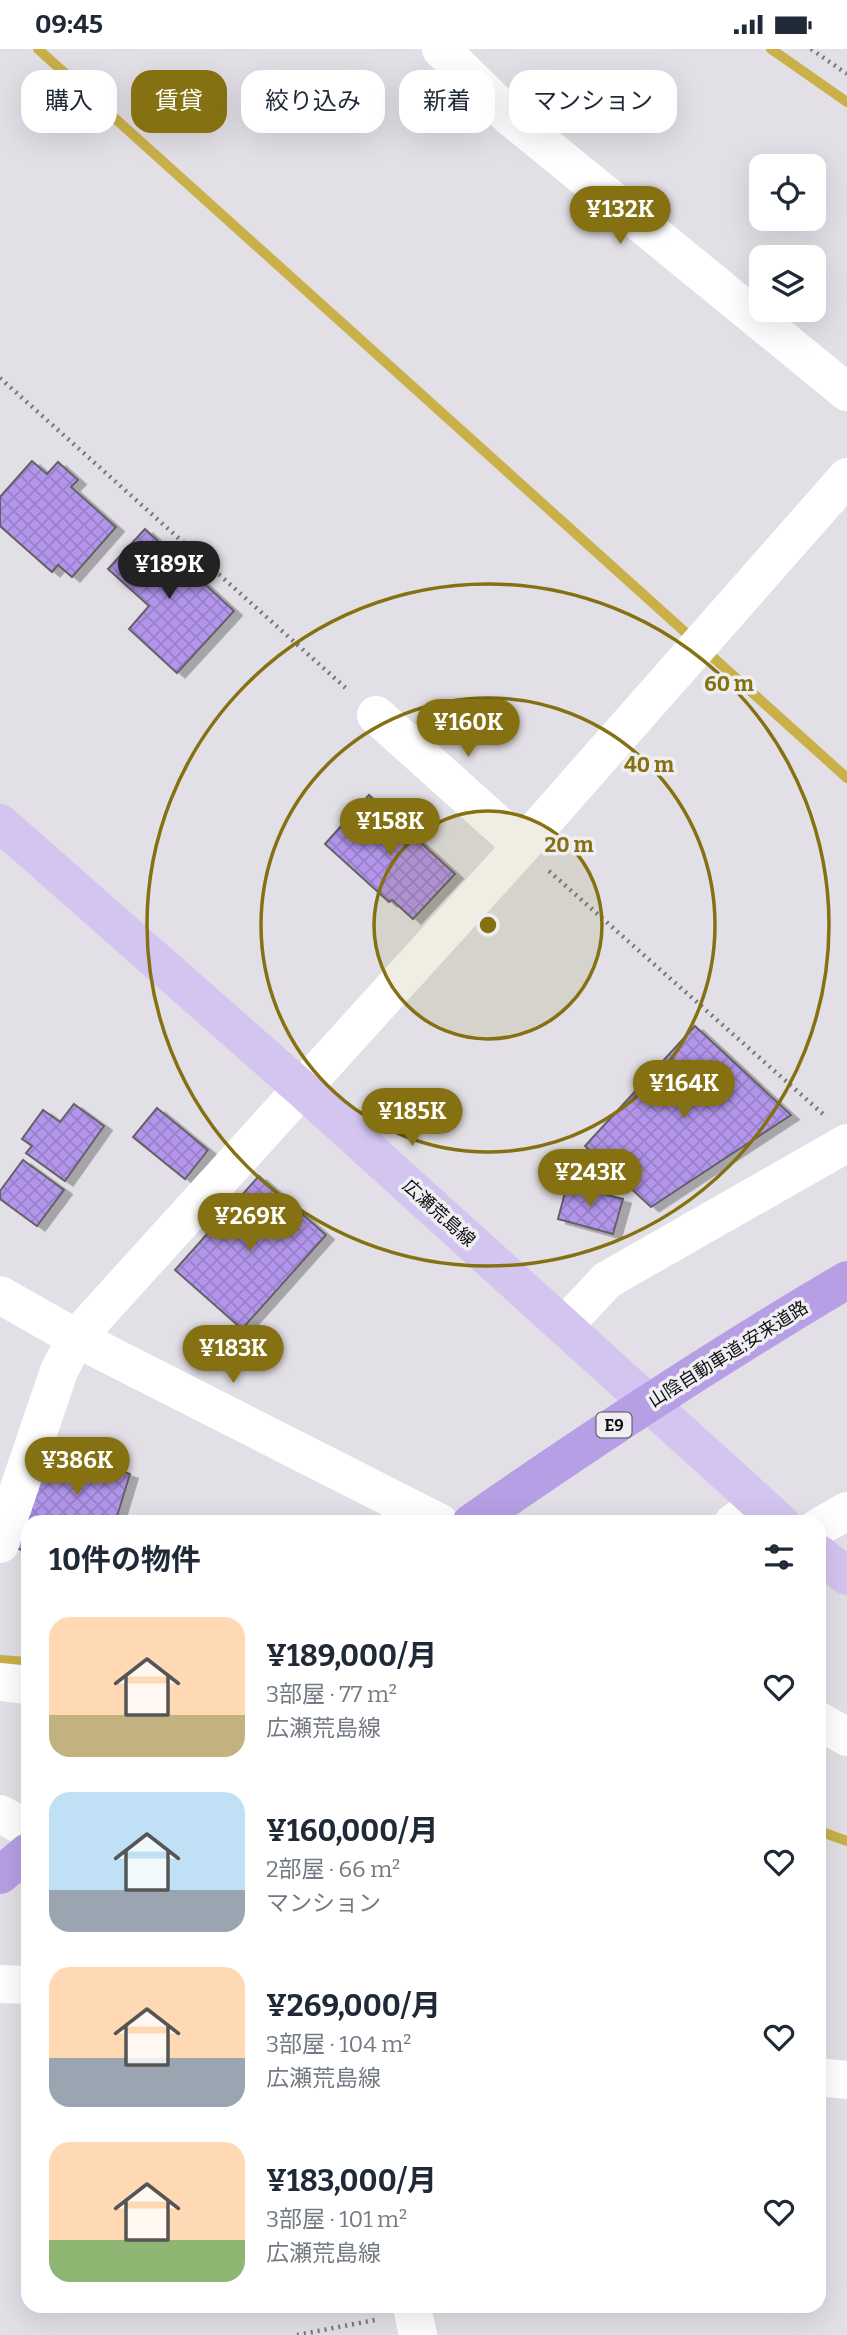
<!DOCTYPE html>
<html lang="ja">
<head>
<meta charset="utf-8">
<style>
	body { margin:0; font-family:Bitter,"Noto Sans JP",serif; background:#f6f6f7; color:#1f2937; height:100vh; display:flex; flex-direction:column; font-size:26px; white-space:nowrap }
	* { box-sizing:border-box; margin:0 }
	p { font-size:23px; color:#747a83 }
	.icon { flex:none; width:38px; height:38px; fill:none; stroke:currentColor; stroke-width:2; stroke-linecap:round; stroke-linejoin:round }
	.map { position:relative; flex:1; overflow:hidden }
	.details { position:absolute; left:21px; top:1466px; width:805px; height:798px; display:flex; flex-direction:column; background:#fff; border-radius:21px; box-shadow:0 7px 28px #0002 }
	.details>* { flex:none }
	.hud { position:absolute; left:21px; top:21px; width:805px; height:63px; display:flex; gap:14px }
	.fabs { position:absolute; left:749px; top:105px; display:grid; gap:14px }
	.fabs a { display:grid; place-items:center; width:77px; height:77px; border-radius:14px; background:#fff; box-shadow:0 7px 28px #0002; font-size:35px }
	.price { position:absolute; translate:-50% -60px; padding:0 16px; border-radius:24px; background:#857111; color:#fff; font-size:23px; line-height:46px; filter:drop-shadow(0 2px 4px #0008) }
	.price::after { content:''; position:absolute; left:50%; top:42px; width:21px; height:16px; margin-left:-10px; background:inherit; clip-path:polygon(0 0,100% 0,50% 100%) }
	.price.on { background:#222; color:#fff }
	ul { padding:0; list-style:none }
	li { display:flex; align-items:center; gap:21px; height:175px; padding:0 28px }
	li span { display:grid; place-items:center; flex:none; width:196px; height:140px; border-radius:21px; color:#555 }
	li>.icon { margin-inline-start:auto }
	span .icon { width:84px; height:84px; fill:#fffc; stroke-width:1 }
	li b { font-size:30px }
	h2 { display:flex; justify-content:space-between; align-items:center; height:84px; padding:0 28px; font-size:30px }
	.pill { padding:0 24px; border-radius:21px; background:#fff; box-shadow:0 7px 28px #0002; font-size:24px; line-height:63px }
	.pill.on { background:#857111; color:#fff }
	.status { display:flex; justify-content:space-between; align-items:center; height:49px; padding:0 35px; background:#fff; direction:ltr }
	.status svg { height:19px; fill:currentColor }
	.map>svg:first-child { display:block }
	.lines { fill:none; stroke-linecap:round; stroke-linejoin:round }
	.stream { stroke:#c9b049; stroke-width:10 }
	.building { fill:url(#building-cross-hatch); stroke:#636266; stroke-width:2; filter:url(#shadow) }
	.path { stroke:#79777b; stroke-width:4.5; stroke-dasharray:2 5; stroke-linecap:butt }
	.minor { stroke:#fff; stroke-width:38 }
	.major { stroke:#d3c5ef; stroke-width:38 }
	.highway { stroke:#b69fe5; stroke-width:38 }
	.ring { fill:none; stroke:#857111; stroke-width:3.5 }
	.labels { text-anchor:middle; dominant-baseline:central; stroke-width:7; stroke-linejoin:round; paint-order:stroke }
	.shield { fill:#efeef3; stroke:#525053; stroke-width:2 }
	.shield-label { font-size:16px; font-weight:bold; fill:#0e0d0f }
	.street-label { font-size:18px; fill:#0e0d0f; stroke:#efeef3 }
	.centre { fill:#857111; stroke:#efeef3; stroke-width:3.5 }
	.ring-label { font-size:21px; text-anchor:middle; font-weight:bold; fill:#857111; stroke:#efeef3; stroke-width:7; stroke-linejoin:round; paint-order:stroke }
</style>
</head>
<body>
<div class="status"><b>09:45</b><svg viewBox="0 0 49 12"><path d="M0 12V9h3v3zM5 12V6h3v6zM10 12V3h3v9zM15 12V0h3v12zM26 1h20v11H26zM47 4h2v5h-2z"/></svg></div>
<div class="map">
<svg width="847" height="2286" viewBox="0 0 847 2286">
	<defs>
		<pattern id="building-cross-hatch" width="8" height="8" patternUnits="userSpaceOnUse" patternTransform="scale(1.75)"><rect width="8" height="8" fill="#b396ec"/><path d="M0 0l8 8M0 8l8-8" fill="none" stroke="#9980c9"/></pattern>
		<filter id="shadow"><feDropShadow dx="8" dy="4.5" stdDeviation="0" flood-color="#0004"/></filter>
	</defs>
	<rect width="100%" height="100%" fill="#e2e0e6"/>
	<g class="lines">
		<!-- stream -->
		<g class="stream">
			<path d="M38 0 847 729"/>
			<path d="M771 0 847 53"/>
			<path d="M0 1611 28 1613"/>
			<path d="M819 1782 847 1792"/>
		</g>
	</g>
	<!-- building -->
	<g class="building">
		<path d="M32 412 47 425 58 413 78 431 71 438 116 478 72 528 58 516 52 523 0 477V448Z"/>
		<path d="M145 480 234 562 177 624 129 580 149 557 108 520Z"/>
		<path d="M369 746 455 825 413 870 392 851 389 853 325 795Z"/>
		<path d="M695 977 791 1066 651 1158 585 1097Z"/>
		<path d="M74 1055 104 1077 65 1132 26 1104 32 1097 22 1090 43 1061 60 1073Z"/>
		<path d="M157 1059 208 1101 185 1130 133 1088Z"/>
		<path d="M23 1111 64 1141 37 1177 0 1150V1142Z"/>
		<path d="M259 1127 326 1186 242 1280 175 1221Z"/>
		<path d="M567 1136 623 1150 613 1185 558 1170Z"/>
		<path d="M72 1407 130 1425 115 1474H28V1503L16 1499 39 1426 64 1433Z"/>
	</g>
	<g class="lines">
		<!-- path -->
		<g class="path">
			<path d="M811 0 847 25"/>
			<path d="M0 329 349 642"/>
			<path d="M549 822 823 1065"/>
			<path d="M297 2286 375 2271"/>
		</g>
		<!-- minor -->
		<g class="minor">
			<path d="M441 0 508 66 847 343"/>
			<path d="M376 666 522 797"/>
			<path d="M0 1246 76 1289 440 1474"/>
			<path d="M564 1277 607 1231 847 1094"/>
			<path d="M733 1474 760 1455"/>
			<path d="M819 1478 847 1462"/>
			<path d="M0 1495 59 1322 76 1289 522 797 847 428"/>
			<path d="M0 1633 28 1636"/>
			<path d="M819 1672 847 1688"/>
			<path d="M0 1765 28 1780"/>
			<path d="M0 1935 28 1936"/>
			<path d="M819 2028 847 2031"/>
			<path d="M412 2258 418 2286"/>
		</g>
		<!-- major -->
		<g class="major">
			<path d="M0 774 302 1040 781 1474"/>
			<path d="M819 1505 847 1527"/>
		</g>
		<!-- highway -->
		<g class="highway">
			<path d="M471 1474C593 1389 718 1307 847 1231"/>
			<path d="M0 1826 28 1803"/>
		</g>
	</g>
	<!-- distance rings -->
	<circle cx="488" cy="876" r="114" fill="#857111" fill-opacity=".12"/>
	<g class="ring">
		<circle cx="488" cy="876" r="114"/>
		<circle cx="488" cy="876" r="227"/>
		<circle cx="488" cy="876" r="341"/>
	</g>
	<g class="labels">
		<!-- shield labels -->
		<rect class="shield" x="596.5" y="1363.5" width="35" height="25" rx="5"/>
		<g class="shield-label">
			<text x="614" y="1376">E9</text>
		</g>
		<!-- street labels -->
		<g class="street-label">
			<text transform="translate(439 1164) rotate(42)">広瀬荒島線</text>
			<text transform="translate(728 1305) rotate(-32)">山陰自動車道;安来道路</text>
		</g>
	</g>
	<circle cx="488" cy="876" r="10" class="centre"/>
	<g class="ring-label">
		<text x="729" y="642">60 m</text>
		<text x="649" y="723">40 m</text>
		<text x="569" y="803">20 m</text>
	</g>
</svg>
<div class="fabs">
<a><svg class="icon" aria-label="locate" viewBox="0 0 24 24"><circle cx="12" cy="12" r="6"/><path d="M12 2v4M12 18v4M2 12h4M18 12h4"/></svg></a>
<a><svg class="icon" aria-label="layers" viewBox="0 0 24 24"><path d="M12 4l9 5-9 5-9-5zM3 14l9 5 9-5"/></svg></a>
</div>
<b class="price" style="left:620px;top:197px">¥132K</b>
<b class="price on" style="left:169px;top:552px">¥189K</b>
<b class="price" style="left:468px;top:710px">¥160K</b>
<b class="price" style="left:390px;top:809px">¥158K</b>
<b class="price" style="left:684px;top:1071px">¥164K</b>
<b class="price" style="left:412px;top:1099px">¥185K</b>
<b class="price" style="left:590px;top:1160px">¥243K</b>
<b class="price" style="left:250px;top:1204px">¥269K</b>
<b class="price" style="left:233px;top:1336px">¥183K</b>
<b class="price" style="left:77px;top:1448px">¥386K</b>
<div class="hud">
<a class="pill">購入</a>
<a class="pill on">賃貸</a>
<a class="pill">絞り込み</a>
<a class="pill">新着</a>
<a class="pill">マンション</a>
</div>
<section class="details">
<h2>10件の物件<svg class="icon" aria-label="filters" viewBox="0 0 24 24"><path d="M4 7h16M4 17h16"/><circle cx="9" cy="7" r="2"/><circle cx="15" cy="17" r="2"/></svg></h2>
<ul>
<li><span style="background:linear-gradient(#ffd9b3 70%,#c2b280 0)"><svg class="icon" aria-label="home" viewBox="0 0 24 24"><path d="M3 11l9-7 9 7M6 9v11h12V9"/></svg></span><div><b>¥189,000/月</b><p>3部屋 · 77 m²</p><p>広瀬荒島線</p></div><svg class="icon" aria-label="heart" viewBox="0 0 24 24"><path d="M12 20l-8-8c-3-5 5-10 8-4 3-6 11-1 8 4z"/></svg></li>
<li><span style="background:linear-gradient(#bfe0f5 70%,#9aa5b1 0)"><svg class="icon" aria-label="home" viewBox="0 0 24 24"><path d="M3 11l9-7 9 7M6 9v11h12V9"/></svg></span><div><b>¥160,000/月</b><p>2部屋 · 66 m²</p><p>マンション</p></div><svg class="icon" aria-label="heart" viewBox="0 0 24 24"><path d="M12 20l-8-8c-3-5 5-10 8-4 3-6 11-1 8 4z"/></svg></li>
<li><span style="background:linear-gradient(#ffd9b3 65%,#9aa5b1 0)"><svg class="icon" aria-label="home" viewBox="0 0 24 24"><path d="M3 11l9-7 9 7M6 9v11h12V9"/></svg></span><div><b>¥269,000/月</b><p>3部屋 · 104 m²</p><p>広瀬荒島線</p></div><svg class="icon" aria-label="heart" viewBox="0 0 24 24"><path d="M12 20l-8-8c-3-5 5-10 8-4 3-6 11-1 8 4z"/></svg></li>
<li><span style="background:linear-gradient(#ffd9b3 70%,#8fb573 0)"><svg class="icon" aria-label="home" viewBox="0 0 24 24"><path d="M3 11l9-7 9 7M6 9v11h12V9"/></svg></span><div><b>¥183,000/月</b><p>3部屋 · 101 m²</p><p>広瀬荒島線</p></div><svg class="icon" aria-label="heart" viewBox="0 0 24 24"><path d="M12 20l-8-8c-3-5 5-10 8-4 3-6 11-1 8 4z"/></svg></li>
</ul>
</section>
</div>
</body>
</html>
